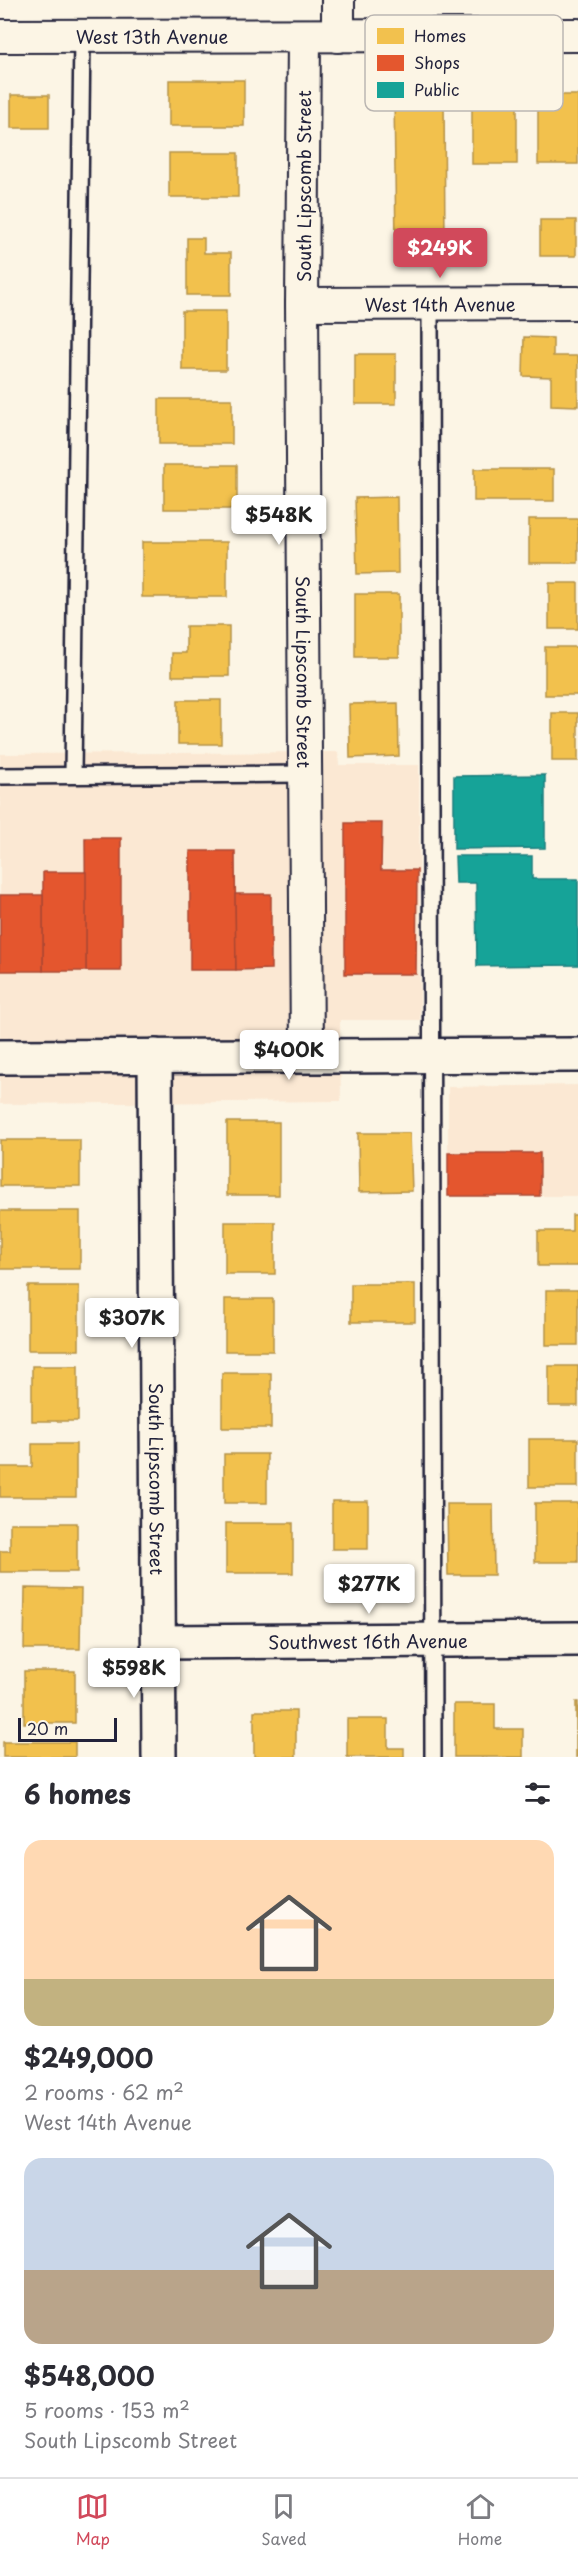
<!DOCTYPE html>
<html lang="en">
<head>
<meta charset="utf-8">
<style>
	body { margin:0; font-family:"Playpen Sans",sans-serif; background:#f7f7f7; color:#2b2b33; height:100vh; display:flex; flex-direction:column; font-size:22px; white-space:nowrap }
	* { box-sizing:border-box; margin:0 }
	p { font-size:20px; color:#7c7c81 }
	.icon { flex:none; width:33px; height:33px; fill:none; stroke:currentColor; stroke-width:2; stroke-linecap:round; stroke-linejoin:round }
	.map { position:relative; height:1757px; overflow:hidden }
	.details { display:flex; flex-direction:column; background:#fff; flex:1 }
	.details>* { flex:none }
	.scale { position:absolute; left:18px; bottom:15px; width:99px; box-sizing:border-box; padding-left:6px; border:3px solid #22223b; border-top:0; font-size:16px; line-height:21px; white-space:nowrap; color:#22223b; -webkit-text-stroke:4px #fcf5e5; paint-order:stroke }
	.price { position:absolute; translate:-50% -51px; padding:0 14px; border-radius:6px; background:#fff; color:#222; font-size:20px; line-height:39px; filter:drop-shadow(0 2px 3px #0008) }
	.price::after { content:''; position:absolute; left:50%; top:36px; width:18px; height:14px; margin-left:-9px; background:inherit; clip-path:polygon(0 0,100% 0,50% 100%) }
	.price.current { background:#d1495b; color:#fff }
	ul { padding:0; list-style:none }
	li { display:grid; align-content:center; gap:12px; height:318px; padding:0 24px }
	li span { display:grid; place-items:center; height:186px; border-radius:18px; color:#555 }
	li>.icon { margin-inline-start:auto }
	span .icon { width:108px; height:108px; fill:#fffc; stroke-width:1 }
	li b { font-size:26px }
	h2 { display:flex; justify-content:space-between; align-items:center; height:72px; padding:0 24px; font-size:26px }
	.menu { display:flex; justify-content:space-around; align-items:center; height:84px; border-top:2px solid #e1e1e2; background:#fff; font-size:16px; color:#7c7c81 }
	.menu a { display:grid; justify-items:center; gap:3px }
	.menu .current { color:#d1495b }
	.map>svg:first-child { display:block }
	.built { fill:#fbe8d3 }
	.homes { fill:#f2c14e; stroke:#b49148; stroke-width:1.5 }
	.shops { fill:#e4572e; stroke:#aa4732; stroke-width:1.5 }
	.public { fill:#17a398; stroke:#1a7c7c; stroke-width:1.5 }
	.lines { fill:none; stroke-linecap:round; stroke-linejoin:round }
	.service-casing { stroke:#22223b; stroke-width:20 }
	.minor-casing { stroke:#22223b; stroke-width:36 }
	.tertiary-casing { stroke:#22223b; stroke-width:38 }
	.secondary-casing { stroke:#22223b; stroke-width:38 }
	.service { stroke:#fcf5e5; stroke-width:15 }
	.minor { stroke:#fcf5e5; stroke-width:32 }
	.tertiary { stroke:#fcf5e5; stroke-width:33 }
	.secondary { stroke:#fcf5e5; stroke-width:33 }
	.labels { text-anchor:middle; dominant-baseline:central; stroke-width:6; stroke-linejoin:round; paint-order:stroke }
	.street-label { font-size:18px; fill:#22223b; stroke:#fcf5e5 }
	.key { fill:#fcf5e5; stroke:#bbb6b2; stroke-width:1.5 }
	.key-label { font-size:16px; fill:#22223b }
</style>
</head>
<body>
<div class="map">
<svg width="578" height="1757" viewBox="0 0 578 1757">
	<rect width="100%" height="100%" fill="#fcf5e5"/>
	<filter id="ink" filterUnits="userSpaceOnUse"><feTurbulence type="fractalNoise" baseFrequency=".0167" numOctaves="2"/><feDisplacementMap in="SourceGraphic" scale="12" xChannelSelector="R" yChannelSelector="G"/><feConvolveMatrix kernelMatrix="1 2 1 2 8 2 1 2 1" color-interpolation-filters="sRGB"/></filter>
	<g filter="url(#ink)">
		<!-- built -->
		<g class="built">
			<path d="M338 752 339 765H419L420 1020H340L341 1101 0 1104V754Z"/>
			<path d="M578 1085V1196H448V1087Z"/>
		</g>
		<!-- homes -->
		<g class="homes">
			<rect x="169" y="80" width="75" height="46"/>
			<rect x="472" y="91" width="45" height="73"/>
			<rect x="11" y="95" width="38" height="33"/>
			<rect x="538" y="95" width="40" height="69"/>
			<path d="M394 97H444L445 244 396 245Z"/>
			<rect x="169" y="153" width="69" height="44"/>
			<rect x="540" y="220" width="36" height="36"/>
			<path d="M187 238H204V253H231V295H187Z"/>
			<rect x="182" y="311" width="44" height="59"/>
			<path d="M524 337 553 338V356H578V406L551 405V377L523 376Z"/>
			<rect x="355" y="354" width="41" height="50"/>
			<rect x="159" y="399" width="73" height="45"/>
			<rect x="164" y="465" width="73" height="44"/>
			<rect x="474" y="469" width="80" height="32"/>
			<path d="M397 497 398 573 357 574 355 498Z"/>
			<rect x="529" y="519" width="49" height="44"/>
			<rect x="142" y="542" width="85" height="55"/>
			<rect x="549" y="583" width="29" height="46"/>
			<rect x="355" y="594" width="44" height="63"/>
			<path d="M186 626H229V676H172V653H186Z"/>
			<rect x="545" y="647" width="33" height="48"/>
			<rect x="178" y="700" width="43" height="44"/>
			<path d="M398 703 399 756 350 758 349 704Z"/>
			<rect x="552" y="713" width="26" height="48"/>
			<rect x="227" y="1122" width="52" height="73"/>
			<path d="M358 1133H410L412 1191 359 1192Z"/>
			<rect x="0" y="1140" width="80" height="46"/>
			<rect x="0" y="1211" width="80" height="58"/>
			<path d="M572 1215H578V1266H538V1231H572Z"/>
			<rect x="225" y="1222" width="50" height="52"/>
			<rect x="351" y="1284" width="64" height="38"/>
			<rect x="28" y="1286" width="51" height="64"/>
			<rect x="546" y="1290" width="32" height="55"/>
			<rect x="225" y="1299" width="48" height="52"/>
			<rect x="32" y="1366" width="46" height="55"/>
			<rect x="549" y="1366" width="29" height="40"/>
			<rect x="222" y="1373" width="49" height="55"/>
			<rect x="529" y="1439" width="49" height="48"/>
			<path d="M32 1444H76V1497H0V1467H32Z"/>
			<rect x="224" y="1454" width="43" height="49"/>
			<rect x="332" y="1501" width="36" height="48"/>
			<rect x="535" y="1503" width="43" height="59"/>
			<path d="M447 1504H493L494 1575H448Z"/>
			<path d="M10 1523H77V1572H0V1551H10Z"/>
			<rect x="226" y="1523" width="67" height="50"/>
			<path d="M25 1588 81 1589 80 1649H24Z"/>
			<rect x="24" y="1671" width="51" height="52"/>
			<rect x="576" y="1702" width="2" height="55"/>
			<path d="M454 1704H495V1729H523V1757H454Z"/>
			<rect x="254" y="1711" width="42" height="46"/>
			<path d="M347 1719H388V1748H404V1757H347Z"/>
			<rect x="3" y="1742" width="72" height="15"/>
		</g>
		<!-- shops -->
		<g class="shops">
			<path d="M345 823H382L381 870H417L416 974H345Z"/>
			<path d="M85 838H121V971H86Z"/>
			<path d="M190 851H235L236 970H190Z"/>
			<rect x="43" y="872" width="43" height="99"/>
			<path d="M235 894H271V969L236 970Z"/>
			<rect x="0" y="895" width="43" height="76"/>
			<rect x="448" y="1153" width="92" height="43"/>
		</g>
		<!-- public -->
		<g class="public">
			<path d="M545 775V848L454 849V776Z"/>
			<path d="M455 856H532V879H578V965L477 966 476 883H456Z"/>
		</g>
		<g class="lines">
			<!-- service casing -->
			<g class="service-casing">
				<g id="service">
					<path d="M430 304 433 1757"/>
					<path d="M73 775 82 36"/>
					<path d="M0 776 305 774"/>
				</g>
			</g>
			<!-- minor casing -->
			<g class="minor-casing">
				<g id="minor">
					<path id="s1" d="M0 36 578 35"/>
					<path id="s2" d="M304 36 302 304 307 1056"/>
					<path d="M338 36V0"/>
					<path id="s3" d="M302 304 578 303"/>
				</g>
			</g>
			<!-- tertiary casing -->
			<g class="tertiary-casing">
				<g id="tertiary">
					<path id="s4" d="M155 1056 159 1757"/>
					<path id="s5" d="M160 1642 578 1639"/>
				</g>
			</g>
			<!-- secondary casing -->
			<g class="secondary-casing">
				<path id="secondary" d="M0 1057 578 1055"/>
			</g>
			<!-- service -->
			<use href="#service" class="service"/>
			<!-- minor -->
			<use href="#minor" class="minor"/>
			<!-- tertiary -->
			<use href="#tertiary" class="tertiary"/>
			<!-- secondary -->
			<use href="#secondary" class="secondary"/>
		</g>
	</g>
	<g class="labels">
		<!-- street labels -->
		<g class="street-label">
			<text stroke="none"><textPath href="#s1" startOffset="152">West 13th Avenue</textPath></text>
			<text transform="translate(303 186) rotate(-90)">South Lipscomb Street</text>
			<text stroke="none"><textPath href="#s3" startOffset="138">West 14th Avenue</textPath></text>
			<text stroke="none"><textPath href="#s2" startOffset="636">South Lipscomb Street</textPath></text>
			<text stroke="none"><textPath href="#s4" startOffset="423">South Lipscomb Street</textPath></text>
			<text stroke="none"><textPath href="#s5" startOffset="208">Southwest 16th Avenue</textPath></text>
		</g>
	</g>
	<!-- legend -->
	<rect x="365" y="15" width="198" height="96" rx="9" class="key"/>
	<rect x="377" y="28" width="27" height="16" fill="#f2c14e"/>
	<rect x="377" y="55" width="27" height="16" fill="#e4572e"/>
	<rect x="377" y="82" width="27" height="16" fill="#17a398"/>
	<g class="key-label">
		<text x="414" y="42">Homes</text>
		<text x="414" y="69">Shops</text>
		<text x="414" y="96">Public</text>
	</g>
</svg>
<div class="scale">20 m</div>
<b class="price current" style="left:440px;top:279px">$249K</b>
<b class="price" style="left:279px;top:546px">$548K</b>
<b class="price" style="left:289px;top:1081px">$400K</b>
<b class="price" style="left:132px;top:1349px">$307K</b>
<b class="price" style="left:369px;top:1615px">$277K</b>
<b class="price" style="left:134px;top:1699px">$598K</b>
</div>
<section class="details">
<h2>6 homes<svg class="icon" aria-label="filters" viewBox="0 0 24 24"><path d="M4 7h16M4 17h16"/><circle cx="9" cy="7" r="2"/><circle cx="15" cy="17" r="2"/></svg></h2>
<ul>
<li><span style="background:linear-gradient(#ffd9b3 75%,#c2b280 0)"><svg class="icon" aria-label="home" viewBox="0 0 24 24"><path d="M3 11l9-7 9 7M6 9v11h12V9"/></svg></span><div><b>$249,000</b><p>2 rooms · 62 m²</p><p>West 14th Avenue</p></div></li>
<li><span style="background:linear-gradient(#c9d6e8 60%,#b9a48a 0)"><svg class="icon" aria-label="home" viewBox="0 0 24 24"><path d="M3 11l9-7 9 7M6 9v11h12V9"/></svg></span><div><b>$548,000</b><p>5 rooms · 153 m²</p><p>South Lipscomb Street</p></div></li>
</ul>
</section>
<nav class="menu">
<a class="current"><svg class="icon" aria-label="map" viewBox="0 0 24 24"><path d="M3 6l6-2 6 2 6-2v14l-6 2-6-2-6 2zM9 4v14M15 6v14"/></svg>Map</a>
<a><svg class="icon" aria-label="saved" viewBox="0 0 24 24"><path d="M7 4h10v16l-5-4-5 4z"/></svg>Saved</a>
<a><svg class="icon" aria-label="home" viewBox="0 0 24 24"><path d="M3 11l9-7 9 7M6 9v11h12V9"/></svg>Home</a>
</nav>
</body>
</html>
